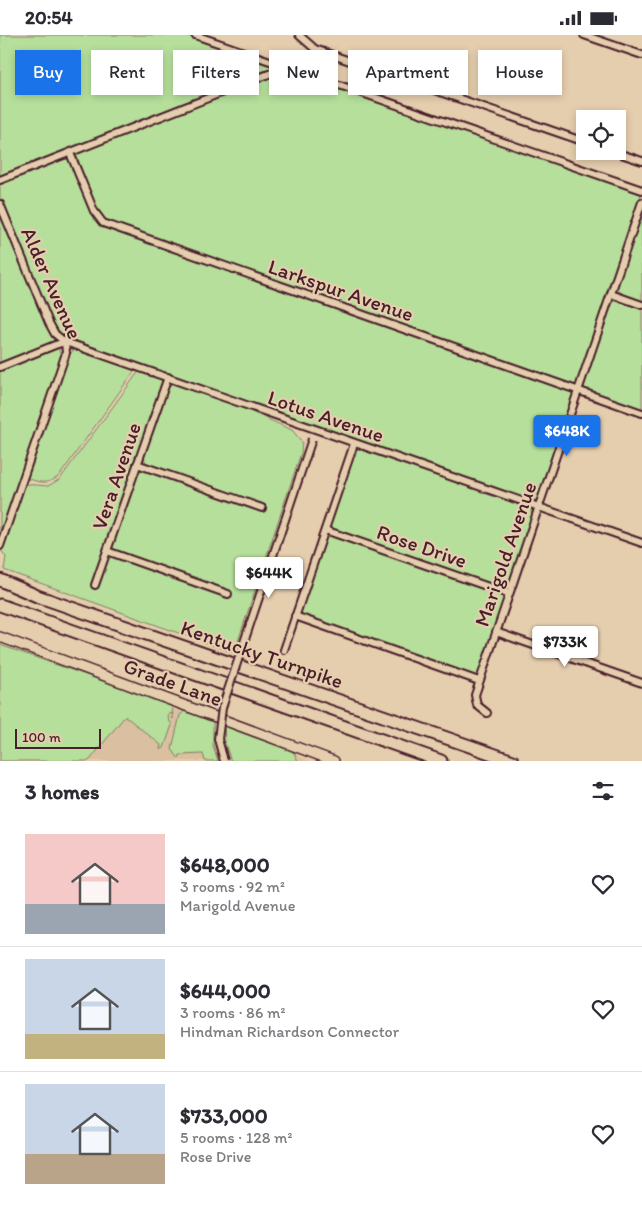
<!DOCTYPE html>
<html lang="en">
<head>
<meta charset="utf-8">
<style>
	body { margin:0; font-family:Itim,sans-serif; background:#f7f7f7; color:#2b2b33; height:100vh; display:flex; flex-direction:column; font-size:19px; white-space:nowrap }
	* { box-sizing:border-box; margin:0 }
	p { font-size:16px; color:#7c7c81 }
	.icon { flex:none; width:28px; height:28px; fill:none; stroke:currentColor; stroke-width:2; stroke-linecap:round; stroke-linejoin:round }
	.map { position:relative; height:726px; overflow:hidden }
	.side { display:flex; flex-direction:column; background:#fff; flex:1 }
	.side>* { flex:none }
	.hud { position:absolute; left:15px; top:15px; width:612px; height:45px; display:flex; gap:10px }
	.buttons { position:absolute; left:576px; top:75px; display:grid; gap:10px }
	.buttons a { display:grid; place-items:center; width:50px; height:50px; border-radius:0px; background:#fff; box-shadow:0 2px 8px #0003; font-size:25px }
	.scale { position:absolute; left:15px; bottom:12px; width:86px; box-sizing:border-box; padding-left:5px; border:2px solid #4a1f2b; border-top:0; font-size:14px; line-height:18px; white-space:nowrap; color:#4a1f2b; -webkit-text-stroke:4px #e5ceae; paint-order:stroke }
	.price { position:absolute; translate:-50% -42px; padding:0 11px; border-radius:5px; background:#fff; color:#222; font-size:16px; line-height:32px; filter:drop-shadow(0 1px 2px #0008) }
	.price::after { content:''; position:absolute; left:50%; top:30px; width:15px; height:11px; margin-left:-8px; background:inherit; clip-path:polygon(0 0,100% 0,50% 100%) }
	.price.current { background:#1a73e8; color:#fff }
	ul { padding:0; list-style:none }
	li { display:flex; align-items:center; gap:15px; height:125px; padding:0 25px }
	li+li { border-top:1px solid #e1e1e2 }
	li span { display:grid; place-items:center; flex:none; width:140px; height:100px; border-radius:0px; color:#555 }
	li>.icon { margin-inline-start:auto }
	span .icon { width:60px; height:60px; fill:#fffc; stroke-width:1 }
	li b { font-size:21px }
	h2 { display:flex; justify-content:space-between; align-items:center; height:60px; padding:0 25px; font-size:21px }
	.tag { padding:0 18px; border-radius:0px; background:#fff; box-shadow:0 2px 8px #0003; font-size:18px; line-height:45px }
	.tag.current { background:#1a73e8; color:#fff }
	.status { display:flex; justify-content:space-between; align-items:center; height:35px; padding:0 25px; background:#fff; direction:ltr }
	.status svg { height:14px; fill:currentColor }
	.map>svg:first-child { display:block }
	.built { fill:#dabfa0 }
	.green { fill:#b6df9b; stroke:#807f63 }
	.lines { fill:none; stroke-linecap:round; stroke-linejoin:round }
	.street-casing { stroke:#4a1f2b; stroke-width:10 }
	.secondary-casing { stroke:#4a1f2b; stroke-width:12 }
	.highway-casing { stroke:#4a1f2b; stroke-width:15 }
	.street { stroke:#e5ceae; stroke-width:6 }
	.secondary { stroke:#e5ceae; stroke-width:9 }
	.highway { stroke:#e5ceae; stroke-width:11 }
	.street-bridge-casing { stroke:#4a1f2b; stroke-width:10; stroke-linecap:butt }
	.street-bridge { stroke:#e5ceae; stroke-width:6 }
	.labels { text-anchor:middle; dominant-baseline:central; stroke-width:4.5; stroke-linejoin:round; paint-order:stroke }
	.street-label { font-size:21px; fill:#4a1f2b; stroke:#e5ceae }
</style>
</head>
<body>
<div class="status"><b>20:54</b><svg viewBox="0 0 49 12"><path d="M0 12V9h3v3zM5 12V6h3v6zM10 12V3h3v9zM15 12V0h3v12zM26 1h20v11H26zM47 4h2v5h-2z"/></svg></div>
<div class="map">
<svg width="642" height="726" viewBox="0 0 642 726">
	<rect width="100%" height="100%" fill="#e5ceae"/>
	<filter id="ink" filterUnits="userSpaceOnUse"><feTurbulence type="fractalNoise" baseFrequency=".02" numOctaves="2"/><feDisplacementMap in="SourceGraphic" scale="10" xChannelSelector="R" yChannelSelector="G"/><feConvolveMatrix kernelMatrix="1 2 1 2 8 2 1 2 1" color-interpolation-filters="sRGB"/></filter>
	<g filter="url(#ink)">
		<!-- built -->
		<path class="built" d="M0 613 218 690 310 726H0Z"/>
		<!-- green -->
		<g class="green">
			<path d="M0 0H186L275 32 0 143Z"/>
			<path d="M289 36 642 157 578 349 575 352 108 188 97 177 76 119 277 39Z"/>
			<path d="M62 123 70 125 94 185 101 192 571 357 573 361 539 461 536 465 530 466 63 301 52 287 0 162V149Z"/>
			<path d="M642 175V267L620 259 617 250Z"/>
			<path d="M0 177 54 306 0 330Z"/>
			<path d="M618 265 642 272V374L583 353 610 269Z"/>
			<path d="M58 312 62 324 0 505V335Z"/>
			<path d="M75 314 135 335 60 440C49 450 40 448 27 443L69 320Z"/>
			<path d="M139 336 160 343 163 348 92 550 110 520 229 557 122 519 112 513 138 436 143 434 147 430 143 420 169 349 172 347 222 364 292 395 302 407 301 418 234 618 4 535 6 522 1 515 24 449 48 451 60 444Z"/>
			<path d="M355 413 531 474 532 482 508 553 504 555 327 493Z"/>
			<path d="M327 499 505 562 478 641 474 642 300 580 299 574Z"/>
			<path d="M0 610 172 670 173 684 172 679 169 678 168 683 172 690 164 713 160 715 161 710 125 681 89 726H0Z"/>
			<path d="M186 675 213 686V710L218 726H205L203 719 180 720 179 724 172 714 180 680Z"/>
			<path d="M224 689 287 713 294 718 298 726H231L225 709Z"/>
		</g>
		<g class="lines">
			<!-- street casing -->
			<g class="street-casing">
				<g id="street">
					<path d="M195 0 642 155"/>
					<path d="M299 0 315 14 585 107"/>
					<path d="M584 0 642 20"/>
					<path d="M612 116 642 126"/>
					<path d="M70 118 94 176 103 188 642 378"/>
					<path d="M0 145 279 35 282 31"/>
					<path d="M0 169 49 288 55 299 65 307 66 318 0 511"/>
					<path d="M611 259 642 270"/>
					<path d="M0 332 55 310 65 307 77 311 642 508"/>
					<path d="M137 429 262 473"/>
					<path d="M325 495 509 559"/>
					<path d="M107 516 228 559"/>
					<path d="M95 550 168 342"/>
					<path d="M295 581 479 646"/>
					<path d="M496 597 642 648"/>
					<path d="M284 615 354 409"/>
					<path d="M487 678 477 670 475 660 642 167"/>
				</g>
			</g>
			<!-- secondary casing -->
			<g class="secondary-casing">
				<path id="secondary" d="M0 602 334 726"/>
			</g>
			<!-- highway casing -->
			<g class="highway-casing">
				<g id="highway">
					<path d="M0 545 37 561 513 726"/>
					<path d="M0 570 441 726"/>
				</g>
			</g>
			<!-- street -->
			<use href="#street" class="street"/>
			<!-- secondary -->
			<use href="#secondary" class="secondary"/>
			<!-- highway -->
			<use href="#highway" class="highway"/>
			<!-- street-bridge casing -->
			<g class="street-bridge-casing">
				<path id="street-bridge" d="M224 726 218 704 222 673 312 404"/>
			</g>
			<!-- street-bridge -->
			<use href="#street-bridge" class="street-bridge"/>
		</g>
	</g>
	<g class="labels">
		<!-- street labels -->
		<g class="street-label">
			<text transform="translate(52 248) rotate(66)">Alder Avenue</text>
			<text transform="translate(341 255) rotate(19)">Larkspur Avenue</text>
			<text transform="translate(326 381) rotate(19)">Lotus Avenue</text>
			<text transform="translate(116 441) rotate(-71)">Vera Avenue</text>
			<text transform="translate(422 511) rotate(19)">Rose Drive</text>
			<text transform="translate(505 519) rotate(-71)">Marigold Avenue</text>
			<text transform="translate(262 619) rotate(19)">Kentucky Turnpike</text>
			<text transform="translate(173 647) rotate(20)">Grade Lane</text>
		</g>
	</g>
</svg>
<div class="buttons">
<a><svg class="icon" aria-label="locate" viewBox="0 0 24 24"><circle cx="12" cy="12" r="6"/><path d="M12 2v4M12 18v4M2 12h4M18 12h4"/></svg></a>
</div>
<div class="scale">100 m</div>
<b class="price current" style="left:567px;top:422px">$648K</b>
<b class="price" style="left:269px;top:564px">$644K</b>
<b class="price" style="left:565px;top:633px">$733K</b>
<div class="hud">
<a class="tag current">Buy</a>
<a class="tag">Rent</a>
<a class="tag">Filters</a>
<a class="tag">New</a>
<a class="tag">Apartment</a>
<a class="tag">House</a>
</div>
</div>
<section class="side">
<h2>3 homes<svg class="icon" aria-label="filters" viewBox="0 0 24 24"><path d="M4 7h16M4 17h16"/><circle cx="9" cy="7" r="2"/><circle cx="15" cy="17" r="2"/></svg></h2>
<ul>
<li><span style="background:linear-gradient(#f6c9c9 70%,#9aa5b1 0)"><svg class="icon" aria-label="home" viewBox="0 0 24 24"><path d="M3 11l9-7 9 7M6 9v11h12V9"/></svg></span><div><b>$648,000</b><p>3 rooms · 92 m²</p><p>Marigold Avenue</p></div><svg class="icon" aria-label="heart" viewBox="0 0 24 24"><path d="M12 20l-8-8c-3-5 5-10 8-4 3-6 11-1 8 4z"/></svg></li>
<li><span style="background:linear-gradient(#c9d6e8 75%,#c2b280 0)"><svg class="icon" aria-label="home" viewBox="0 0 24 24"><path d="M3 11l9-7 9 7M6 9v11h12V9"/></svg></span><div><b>$644,000</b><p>3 rooms · 86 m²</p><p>Hindman Richardson Connector</p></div><svg class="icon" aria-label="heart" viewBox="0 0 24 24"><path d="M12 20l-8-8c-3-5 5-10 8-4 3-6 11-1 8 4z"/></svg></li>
<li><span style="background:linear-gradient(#c9d6e8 70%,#b9a48a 0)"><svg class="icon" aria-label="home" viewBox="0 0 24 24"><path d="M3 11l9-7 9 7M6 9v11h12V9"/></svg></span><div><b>$733,000</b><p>5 rooms · 128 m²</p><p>Rose Drive</p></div><svg class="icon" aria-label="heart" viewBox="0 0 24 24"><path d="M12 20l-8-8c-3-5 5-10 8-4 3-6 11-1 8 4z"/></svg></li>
</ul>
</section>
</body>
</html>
